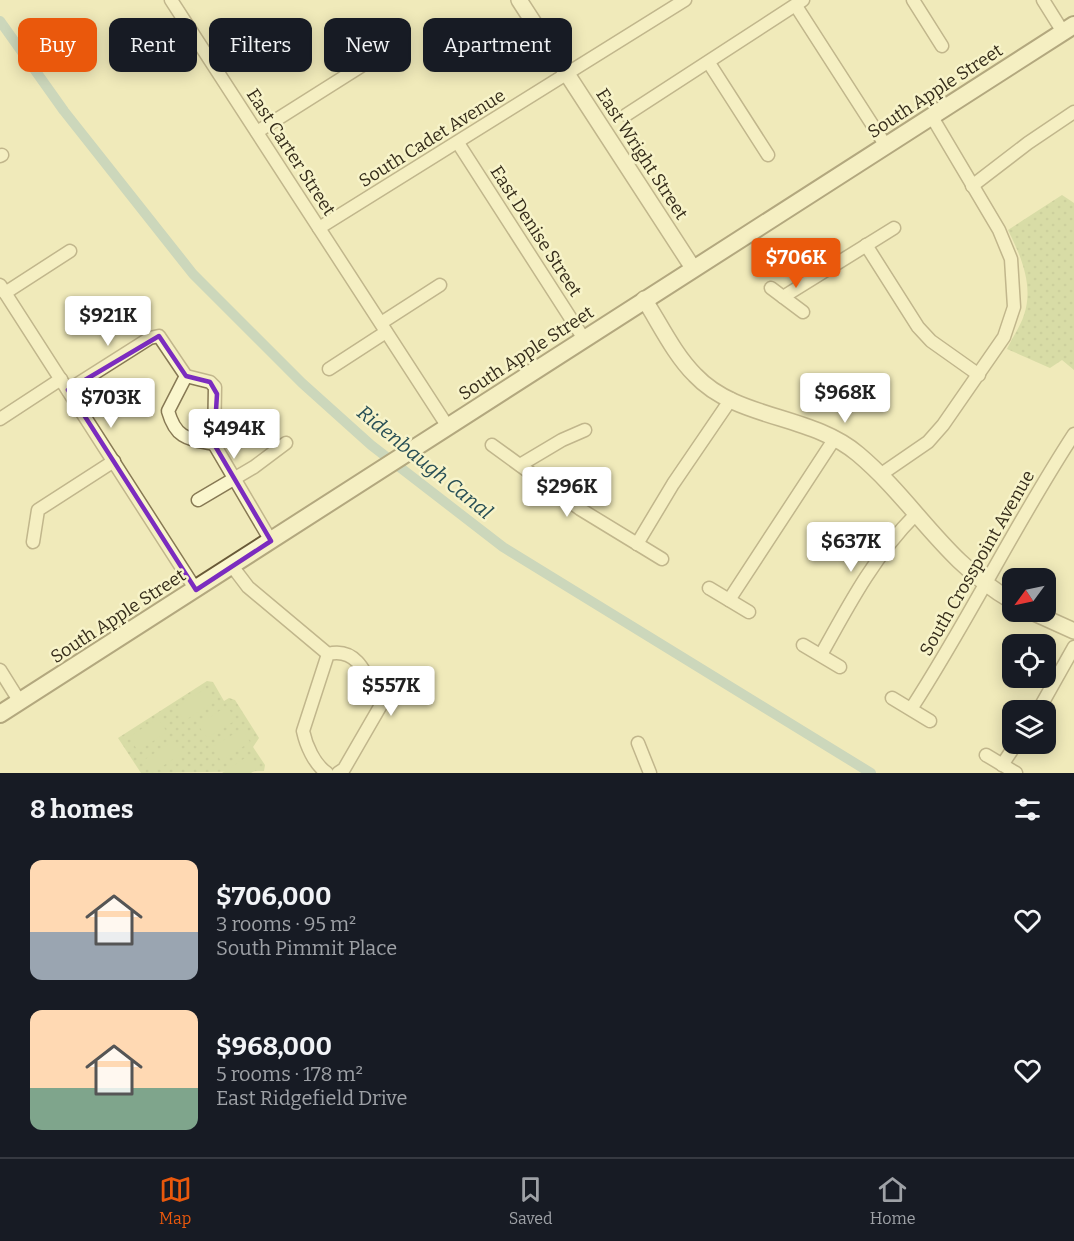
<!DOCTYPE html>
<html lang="en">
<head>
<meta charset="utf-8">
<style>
	body { margin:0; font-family:Bitter,serif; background:#20242c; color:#f1f3f6; height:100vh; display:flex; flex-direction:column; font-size:22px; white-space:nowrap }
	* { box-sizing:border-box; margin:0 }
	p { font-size:20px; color:#9ea1a6 }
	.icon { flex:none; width:33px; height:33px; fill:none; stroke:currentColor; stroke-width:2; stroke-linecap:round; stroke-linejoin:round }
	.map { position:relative; height:773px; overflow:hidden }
	.drawer { display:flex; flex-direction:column; background:#171b24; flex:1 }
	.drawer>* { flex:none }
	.hud { position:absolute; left:18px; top:18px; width:600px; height:54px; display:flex; gap:12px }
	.needle { width:39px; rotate:237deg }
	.tools { position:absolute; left:1002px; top:568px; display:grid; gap:12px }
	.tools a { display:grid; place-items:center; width:54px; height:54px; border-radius:12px; background:#171b24; box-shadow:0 3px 15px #0003; font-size:30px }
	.price { position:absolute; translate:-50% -51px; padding:0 14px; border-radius:6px; background:#fff; color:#222; font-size:20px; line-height:39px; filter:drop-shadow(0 2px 3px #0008) }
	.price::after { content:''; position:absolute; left:50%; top:36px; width:18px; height:14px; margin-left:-9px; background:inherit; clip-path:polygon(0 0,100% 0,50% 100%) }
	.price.selected { background:#ea580c; color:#fff }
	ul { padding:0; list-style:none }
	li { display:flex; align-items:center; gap:18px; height:150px; padding:0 30px }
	li span { display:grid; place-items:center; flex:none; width:168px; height:120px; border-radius:12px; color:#555 }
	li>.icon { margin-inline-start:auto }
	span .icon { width:72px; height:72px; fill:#fffc; stroke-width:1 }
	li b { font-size:26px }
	h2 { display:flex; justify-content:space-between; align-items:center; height:72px; padding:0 30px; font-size:26px }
	.tag { padding:0 21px; border-radius:12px; background:#171b24; box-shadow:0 3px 15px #0003; font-size:21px; line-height:54px }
	.tag.selected { background:#ea580c; color:#fff }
	.tabs { display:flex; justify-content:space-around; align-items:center; height:84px; border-top:2px solid #363941; background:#171b24; font-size:16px; color:#9ea1a6 }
	.tabs a { display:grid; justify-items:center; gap:3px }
	.tabs .selected { color:#ea580c }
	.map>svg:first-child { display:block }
	.park { fill:url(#park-dots) }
	.pitch { fill:#bacd8e }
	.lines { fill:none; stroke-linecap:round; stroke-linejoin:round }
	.canal { stroke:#9fc0bc; stroke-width:10 }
	.minor-casing { stroke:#877954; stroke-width:15 }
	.tertiary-casing { stroke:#877954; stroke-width:18 }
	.secondary-casing { stroke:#685937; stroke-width:20 }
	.minor { stroke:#faf6cd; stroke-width:12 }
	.tertiary { stroke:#faf6cd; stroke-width:15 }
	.secondary { stroke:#faf6cd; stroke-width:16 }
	.marked { fill:none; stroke:#7b2cbf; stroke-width:4.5; stroke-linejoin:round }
	.labels { text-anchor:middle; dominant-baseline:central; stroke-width:5; stroke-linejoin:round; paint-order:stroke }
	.street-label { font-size:18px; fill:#352c1a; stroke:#f7f3c9 }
	.water-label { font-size:20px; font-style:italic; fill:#284f55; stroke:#f7f3c9 }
</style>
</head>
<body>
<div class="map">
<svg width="1074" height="773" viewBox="0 0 1074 773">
	<defs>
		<pattern id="park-dots" width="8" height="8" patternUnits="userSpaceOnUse" patternTransform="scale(1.5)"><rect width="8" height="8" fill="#bacd8e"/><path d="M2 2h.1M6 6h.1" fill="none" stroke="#a0b07a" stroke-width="1.8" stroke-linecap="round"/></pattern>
	</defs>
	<rect width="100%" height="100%" fill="#f0eaba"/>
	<!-- park -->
	<g class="park">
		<path d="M1062 195 1074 203V370L1062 360 1050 368 1007 349C1012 338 1020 327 1024 315 1034 286 1021 256 1008 230Z"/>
		<path d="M207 681 213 682 224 701 229 698 235 700 259 738 253 747 265 765 264 771 141 773 118 738Z"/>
	</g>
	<!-- pitch -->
	<g class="pitch">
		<path d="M205 689 214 702 184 721 176 707Z"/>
		<path d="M227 706 236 720 207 738 198 725Z"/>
		<path d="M158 718 167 732 138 751 129 737Z"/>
		<path d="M242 729 250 742 221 761 212 747Z"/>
		<path d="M173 741 181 754 152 773 144 760Z"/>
		<path d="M248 756 256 770 251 773H222Z"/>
	</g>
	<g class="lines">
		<!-- canal -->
		<path class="canal" d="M0 21 64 111 193 274 302 383 371 445 503 547 871 773"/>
		<!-- minor casing -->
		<g class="minor-casing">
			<g id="minor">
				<path d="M171 0 448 427"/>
				<path d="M913 0 942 46"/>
				<path d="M1043 0 1063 32"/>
				<path d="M796 6 886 146"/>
				<path d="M709 63 768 155"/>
				<path d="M626 115 803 0"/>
				<path d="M257 132 374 58"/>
				<path d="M458 143 584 339"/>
				<path d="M0 156 2 155"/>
				<path d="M972 186 1028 143 1074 112"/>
				<path d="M319 228 685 0"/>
				<path d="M866 245 918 327 931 341 979 375"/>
				<path d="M0 285 196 590"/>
				<path d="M771 288 803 312"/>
				<path d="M5 293 70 251"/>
				<path d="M783 297 894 228"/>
				<path d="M381 323 440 285"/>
				<path d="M329 369 386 332"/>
				<path d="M186 376 168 411C176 439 188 439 214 444"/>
				<path d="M68 390 150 338 159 336 186 376 210 382 215 387 214 444 271 541"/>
				<path d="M0 419 61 379"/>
				<path d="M492 445 580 509 662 559"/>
				<path d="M520 465 562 440 585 430"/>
				<path d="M880 475 928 442 943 425 1004 337 1014 307 1011 259 999 230 932 117"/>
				<path d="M198 500 254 467 286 443"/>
				<path d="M33 542 38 510 114 461"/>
				<path d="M637 544 673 484 731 399"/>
				<path d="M232 566 248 587 328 654"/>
				<path d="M709 588 749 612"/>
				<path d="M729 600 835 438"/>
				<path d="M803 645 840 667"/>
				<path d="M821 655C848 606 875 555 915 515"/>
				<path d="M0 670 20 702"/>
				<path d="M892 698 930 721"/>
				<path d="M911 709C969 620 1015 524 1074 434"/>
				<path d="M1038 711 1074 647"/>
				<path d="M638 743 650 773"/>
				<path d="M986 755 1016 773"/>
				<path d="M1002 765 1016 744"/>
				<path d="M327 773C314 764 306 745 303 731L328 654C360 646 368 680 381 705L344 769 338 773"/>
			</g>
		</g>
		<!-- tertiary casing -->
		<g class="tertiary-casing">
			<g id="tertiary">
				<path d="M519 0 693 268"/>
				<path d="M644 299C660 324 674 354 695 375 737 420 811 414 858 454 915 502 943 561 1012 601"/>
				<path d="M1032 612 1074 631"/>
			</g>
		</g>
		<!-- secondary casing -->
		<g class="secondary-casing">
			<path id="secondary" d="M0 714 1074 25"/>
		</g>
		<!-- minor -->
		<use href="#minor" class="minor"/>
		<!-- tertiary -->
		<use href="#tertiary" class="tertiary"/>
		<!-- secondary -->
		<use href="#secondary" class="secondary"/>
	</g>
	<!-- marked area -->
	<path d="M0 0H1074V773H0ZM159 336 186 376 210 382 217 394 214 444 271 541 196 590 68 390Z" fill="#f0eaba" fill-opacity=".55" fill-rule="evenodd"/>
	<path class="marked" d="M159 336 186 376 210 382 217 394 214 444 271 541 196 590 68 390Z"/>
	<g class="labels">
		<!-- street labels -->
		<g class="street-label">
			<text transform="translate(935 91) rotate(-33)">South Apple Street</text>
			<text transform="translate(432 138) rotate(-32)">South Cadet Avenue</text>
			<text transform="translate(291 152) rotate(57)">East Carter Street</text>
			<text transform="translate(642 154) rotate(57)">East Wright Street</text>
			<text transform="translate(536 231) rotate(57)">East Denise Street</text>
			<text transform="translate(526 353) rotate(-33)">South Apple Street</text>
			<text transform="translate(977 563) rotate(-60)">South Crosspoint Avenue</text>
			<text transform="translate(118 616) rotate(-33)">South Apple Street</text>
		</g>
		<!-- water labels -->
		<g class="water-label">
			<text transform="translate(425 462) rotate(39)">Ridenbaugh Canal</text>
		</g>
	</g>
</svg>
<div class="tools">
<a><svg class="needle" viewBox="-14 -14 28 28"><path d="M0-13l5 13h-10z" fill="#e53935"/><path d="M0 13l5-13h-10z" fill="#9ea1a6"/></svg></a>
<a><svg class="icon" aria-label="locate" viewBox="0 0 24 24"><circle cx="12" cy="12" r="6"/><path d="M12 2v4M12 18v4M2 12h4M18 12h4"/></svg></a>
<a><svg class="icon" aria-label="layers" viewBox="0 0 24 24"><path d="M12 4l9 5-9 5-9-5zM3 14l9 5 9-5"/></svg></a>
</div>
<b class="price selected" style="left:796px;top:289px">$706K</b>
<b class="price" style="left:108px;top:347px">$921K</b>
<b class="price" style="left:845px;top:424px">$968K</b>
<b class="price" style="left:111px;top:429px">$703K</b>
<b class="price" style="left:234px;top:460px">$494K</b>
<b class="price" style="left:567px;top:518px">$296K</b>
<b class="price" style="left:851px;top:573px">$637K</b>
<b class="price" style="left:391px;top:717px">$557K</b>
<div class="hud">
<a class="tag selected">Buy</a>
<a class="tag">Rent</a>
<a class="tag">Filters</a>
<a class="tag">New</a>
<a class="tag">Apartment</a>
</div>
</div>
<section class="drawer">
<h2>8 homes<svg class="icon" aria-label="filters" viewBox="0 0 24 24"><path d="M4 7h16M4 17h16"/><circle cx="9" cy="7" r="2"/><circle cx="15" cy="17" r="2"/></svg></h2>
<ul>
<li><span style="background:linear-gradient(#ffd9b3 60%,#9aa5b1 0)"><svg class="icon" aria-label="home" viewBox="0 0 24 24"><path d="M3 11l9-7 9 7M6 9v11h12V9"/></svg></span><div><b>$706,000</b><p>3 rooms · 95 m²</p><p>South Pimmit Place</p></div><svg class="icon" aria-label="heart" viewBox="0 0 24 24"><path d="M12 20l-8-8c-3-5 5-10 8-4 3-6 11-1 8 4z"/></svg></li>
<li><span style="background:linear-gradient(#ffd9b3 65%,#7fa58c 0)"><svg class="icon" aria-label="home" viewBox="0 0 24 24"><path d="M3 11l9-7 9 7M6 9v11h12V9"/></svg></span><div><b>$968,000</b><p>5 rooms · 178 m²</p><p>East Ridgefield Drive</p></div><svg class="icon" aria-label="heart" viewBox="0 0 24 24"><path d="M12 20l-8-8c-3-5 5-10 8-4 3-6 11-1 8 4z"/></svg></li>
</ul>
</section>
<nav class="tabs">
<a class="selected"><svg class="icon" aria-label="map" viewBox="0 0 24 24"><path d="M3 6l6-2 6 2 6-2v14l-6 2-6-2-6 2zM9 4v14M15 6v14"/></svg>Map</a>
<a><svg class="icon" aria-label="saved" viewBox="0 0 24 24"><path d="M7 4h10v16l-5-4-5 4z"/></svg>Saved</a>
<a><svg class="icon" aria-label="home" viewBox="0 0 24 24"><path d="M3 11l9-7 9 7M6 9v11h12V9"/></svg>Home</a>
</nav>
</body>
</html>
